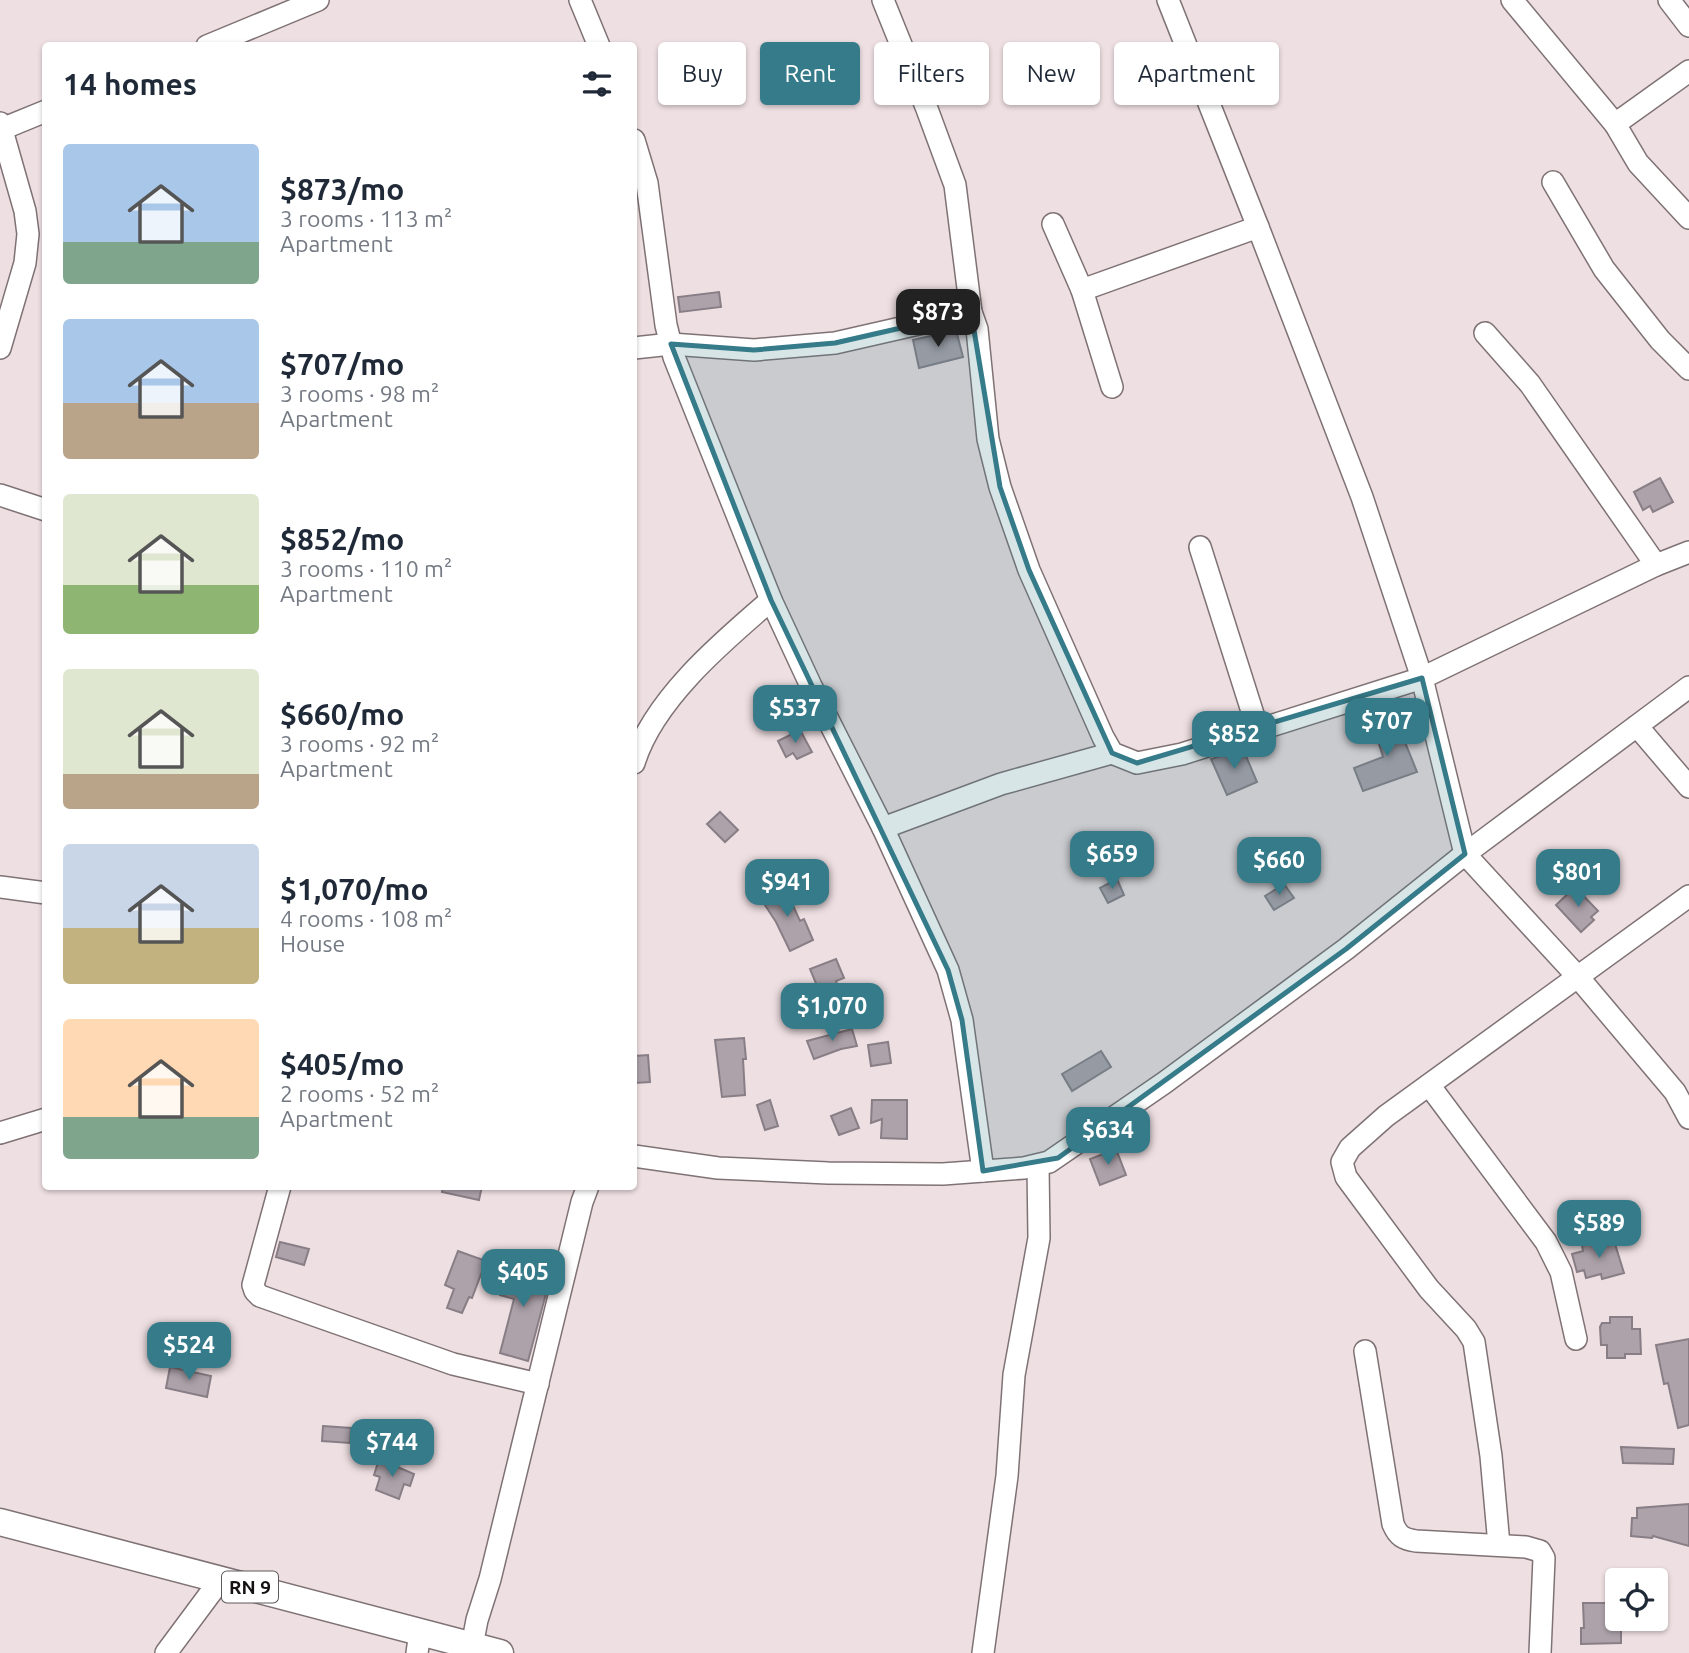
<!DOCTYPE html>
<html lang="en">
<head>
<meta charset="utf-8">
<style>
	body { margin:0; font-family:Ubuntu,sans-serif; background:#f6f6f7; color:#1f2937; height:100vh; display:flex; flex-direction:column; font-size:26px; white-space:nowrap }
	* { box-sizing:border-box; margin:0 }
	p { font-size:23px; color:#747a83 }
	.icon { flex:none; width:38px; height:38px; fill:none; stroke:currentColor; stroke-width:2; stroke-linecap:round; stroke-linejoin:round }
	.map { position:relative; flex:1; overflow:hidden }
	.sheet { position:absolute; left:42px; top:42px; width:595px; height:1148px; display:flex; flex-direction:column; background:#fff; border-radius:7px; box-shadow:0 2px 5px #0004 }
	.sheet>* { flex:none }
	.hud { position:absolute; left:658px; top:42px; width:665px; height:63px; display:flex; gap:14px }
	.controls { position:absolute; left:1605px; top:1568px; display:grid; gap:14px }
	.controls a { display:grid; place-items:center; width:63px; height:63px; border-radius:7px; background:#fff; box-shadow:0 2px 5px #0004; font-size:35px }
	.price { position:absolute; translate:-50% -60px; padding:0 16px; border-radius:14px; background:#367b89; color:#fff; font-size:23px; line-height:46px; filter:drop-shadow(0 2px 4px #0008) }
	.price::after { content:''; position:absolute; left:50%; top:42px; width:21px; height:16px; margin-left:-10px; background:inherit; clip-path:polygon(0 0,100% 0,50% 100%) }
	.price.on { background:#222; color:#fff }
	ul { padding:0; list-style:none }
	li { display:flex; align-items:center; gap:21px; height:175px; padding:0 21px }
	li span { display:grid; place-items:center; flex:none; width:196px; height:140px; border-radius:7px; color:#555 }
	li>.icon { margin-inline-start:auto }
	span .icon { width:84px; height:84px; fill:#fffc; stroke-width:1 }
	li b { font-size:30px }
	h2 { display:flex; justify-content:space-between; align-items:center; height:84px; padding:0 21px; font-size:30px }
	.chip { padding:0 24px; border-radius:7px; background:#fff; box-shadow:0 2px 5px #0004; font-size:24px; line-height:63px }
	.chip.on { background:#367b89; color:#fff }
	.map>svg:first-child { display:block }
	.building { fill:#ada2aa; stroke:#887e85; stroke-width:2 }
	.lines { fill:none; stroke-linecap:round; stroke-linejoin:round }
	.minor-casing { stroke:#7f7275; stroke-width:24 }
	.major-casing { stroke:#7f7275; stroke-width:29 }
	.minor { stroke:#fff; stroke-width:21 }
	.major { stroke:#fff; stroke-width:26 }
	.marked { fill:#367b89; fill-opacity:0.2; stroke:#367b89; stroke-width:5; stroke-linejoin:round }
	.labels { text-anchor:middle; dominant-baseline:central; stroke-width:7; stroke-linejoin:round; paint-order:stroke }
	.shield { fill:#fff; stroke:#5c5859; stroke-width:2 }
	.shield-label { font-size:19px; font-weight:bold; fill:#161112 }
</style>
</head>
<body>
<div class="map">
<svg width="1689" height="1653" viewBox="0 0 1689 1653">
	<rect width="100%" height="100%" fill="#eedfe2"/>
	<!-- building -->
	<g class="building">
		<path d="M719 292 721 307 680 312 678 297Z"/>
		<path d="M956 330 963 357 919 368 913 340Z"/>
		<path d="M1660 478 1673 502 1653 512 1650 506 1643 510 1634 492Z"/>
		<path d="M1395 717 1417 772 1363 791 1354 768 1383 757 1373 724Z"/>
		<path d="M800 730 812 752 797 759 793 753 786 757 778 741Z"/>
		<path d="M1243 749 1257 782 1227 795 1211 759Z"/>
		<path d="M720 812 738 830 725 842 707 824Z"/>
		<path d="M1117 879 1124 895 1108 903 1100 888Z"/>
		<path d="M1284 884 1294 898 1274 910 1265 896Z"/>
		<path d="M784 886 800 921 804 919 813 940 790 951 776 922 761 899Z"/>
		<path d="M1575 887 1598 911 1591 917 1594 920 1581 932 1556 905Z"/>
		<path d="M836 959 844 978 836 981 838 986 820 993 810 969Z"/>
		<path d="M852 1029 857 1046 841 1049 814 1059 807 1041Z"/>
		<path d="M744 1038 746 1059H743L745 1095 722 1097 715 1040Z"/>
		<path d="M888 1042 891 1063 871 1066 868 1045Z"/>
		<path d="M1101 1051 1111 1067 1072 1091 1062 1074Z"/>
		<path d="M648 1055 650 1082 634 1083V1056Z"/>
		<path d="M770 1100 778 1126 765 1130 757 1105Z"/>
		<path d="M872 1100H907V1139L881 1138 882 1119 871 1123Z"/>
		<path d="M851 1108 859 1128 839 1135 831 1116Z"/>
		<path d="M1116 1149 1126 1175 1100 1185 1090 1159Z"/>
		<path d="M443 1186H482L479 1200 442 1192Z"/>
		<path d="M1604 1240 1606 1246 1615 1244 1624 1273 1602 1279 1601 1274 1586 1278 1584 1270 1577 1272 1572 1254 1583 1251 1582 1246Z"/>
		<path d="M280 1242 309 1249 304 1265 276 1257Z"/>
		<path d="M458 1251 486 1261 472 1298 469 1297 462 1313 447 1308 454 1289 445 1285Z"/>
		<path d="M507 1265 551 1275 528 1361 500 1353 514 1299 500 1295Z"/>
		<path d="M1610 1317H1632V1329H1640L1641 1354H1625V1358H1607V1345H1601L1600 1327 1602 1323H1610Z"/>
		<path d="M1689 1339V1425L1678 1428 1668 1383 1664 1384 1656 1345Z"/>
		<path d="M170 1367 211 1376 207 1397 166 1388Z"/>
		<path d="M323 1426 351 1428 350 1443 322 1441Z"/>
		<path d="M1621 1447 1674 1449 1673 1464 1623 1463Z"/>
		<path d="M379 1459 414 1474 410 1486 404 1484 399 1499 376 1490 380 1477 374 1475Z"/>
		<path d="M1689 1504V1546L1653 1536 1652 1538 1631 1536 1632 1518H1637V1508Z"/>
		<path d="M1583 1603H1617V1619H1621V1643L1581 1644V1628H1584Z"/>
	</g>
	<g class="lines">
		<!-- minor casing -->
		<g class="minor-casing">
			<g id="minor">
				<path d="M580 0 599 46"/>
				<path d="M883 0 927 109 955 185 971 312"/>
				<path d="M1168 0 1258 227 1362 497 1422 678 1465 854 1578 977 1675 1092 1689 1118"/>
				<path d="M1512 0 1615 124 1638 163 1689 218"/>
				<path d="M1669 0 1689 26"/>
				<path d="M207 46 318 0"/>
				<path d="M0 123 25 211 28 234 25 263 0 348"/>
				<path d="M1615 124 1689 71"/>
				<path d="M2 129 46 111"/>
				<path d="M634 140 647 183 666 325 674 357 771 600 811 686 883 828 948 970 962 1020 983 1171"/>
				<path d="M1553 182 1604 269 1660 340 1689 369"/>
				<path d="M1053 224 1082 290 1112 387"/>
				<path d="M1082 290 1258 227"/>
				<path d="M1485 333 1530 384 1656 565"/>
				<path d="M634 348 671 344 754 350 835 343 971 312 977 329 988 439 1000 487 1029 570 1103 737 1112 753 1137 763 1182 754 1422 678 1656 565 1689 552"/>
				<path d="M0 495 46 510"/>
				<path d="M1200 547 1258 730"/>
				<path d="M1637 726 1689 787"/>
				<path d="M634 763C653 700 722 642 771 600"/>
				<path d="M883 828 1001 784 1112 753"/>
				<path d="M0 887 46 893"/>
				<path d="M1429 1085 1546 1242 1561 1272 1576 1339"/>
				<path d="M0 1133 46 1119"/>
				<path d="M634 1156 718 1168 828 1173 943 1174 1024 1168 1049 1162 1164 1083 1346 949 1465 854 1689 687"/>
				<path d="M280 1186 253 1285 255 1291 260 1296 453 1364 538 1384"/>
				<path d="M1365 1351 1393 1524C1398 1536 1403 1539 1416 1541L1526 1547 1540 1551 1544 1558 1540 1653"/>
				<path d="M1499 1545 1491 1456 1474 1342 1466 1329 1429 1289 1346 1177 1342 1162 1350 1148 1386 1116 1689 896"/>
				<path d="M472 1646 477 1620 490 1579 582 1202 588 1186"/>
				<path d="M166 1653 221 1579"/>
				<path d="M417 1653 420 1632"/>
				<path d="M983 1653 1007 1476 1014 1375 1039 1238 1038 1165"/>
			</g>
		</g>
		<!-- major casing -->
		<g class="major-casing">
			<path id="major" d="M0 1522 500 1653"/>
		</g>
		<!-- minor -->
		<use href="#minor" class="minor"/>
		<!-- major -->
		<use href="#major" class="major"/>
	</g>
	<!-- marked area -->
	<path class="marked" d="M971 312 1000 487 1029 570 1112 753 1137 763 1422 678 1465 854 1346 949 1058 1158 983 1171 962 1020 948 970 771 600 671 344 754 350 835 343Z"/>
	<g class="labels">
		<!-- shield labels -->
		<rect class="shield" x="222" y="1571.5" width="56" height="31" rx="5"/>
		<g class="shield-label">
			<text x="250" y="1587">RN 9</text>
		</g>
	</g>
</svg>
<div class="controls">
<a><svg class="icon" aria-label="locate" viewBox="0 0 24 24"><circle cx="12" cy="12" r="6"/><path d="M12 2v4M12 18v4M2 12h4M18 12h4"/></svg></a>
</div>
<b class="price on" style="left:938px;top:349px">$873</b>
<b class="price" style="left:795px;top:745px">$537</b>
<b class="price" style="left:1387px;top:758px">$707</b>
<b class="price" style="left:1234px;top:771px">$852</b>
<b class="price" style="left:1112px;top:891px">$659</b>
<b class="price" style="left:1279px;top:897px">$660</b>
<b class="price" style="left:1578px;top:909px">$801</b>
<b class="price" style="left:787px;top:919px">$941</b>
<b class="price" style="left:832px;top:1043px">$1,070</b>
<b class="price" style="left:1108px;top:1167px">$634</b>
<b class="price" style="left:1599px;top:1260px">$589</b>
<b class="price" style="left:523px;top:1309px">$405</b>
<b class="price" style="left:189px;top:1382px">$524</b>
<b class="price" style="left:392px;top:1479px">$744</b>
<div class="hud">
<a class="chip">Buy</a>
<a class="chip on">Rent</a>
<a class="chip">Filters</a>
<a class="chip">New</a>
<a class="chip">Apartment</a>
</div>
<section class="sheet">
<h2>14 homes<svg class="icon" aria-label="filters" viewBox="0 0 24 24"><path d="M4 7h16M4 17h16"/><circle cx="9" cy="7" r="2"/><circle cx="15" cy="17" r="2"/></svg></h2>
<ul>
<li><span style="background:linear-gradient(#a9c7e8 70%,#7fa58c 0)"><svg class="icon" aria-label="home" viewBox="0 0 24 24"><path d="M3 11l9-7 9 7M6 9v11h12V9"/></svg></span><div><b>$873/mo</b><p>3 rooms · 113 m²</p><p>Apartment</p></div></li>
<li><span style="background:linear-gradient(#a9c7e8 60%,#b9a48a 0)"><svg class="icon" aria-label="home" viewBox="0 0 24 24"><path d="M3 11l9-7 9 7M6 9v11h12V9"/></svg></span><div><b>$707/mo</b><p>3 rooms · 98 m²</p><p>Apartment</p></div></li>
<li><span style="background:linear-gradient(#dfe7d0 65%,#8fb573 0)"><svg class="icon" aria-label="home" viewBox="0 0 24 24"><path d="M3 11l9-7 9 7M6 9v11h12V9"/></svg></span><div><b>$852/mo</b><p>3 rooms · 110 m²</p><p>Apartment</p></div></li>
<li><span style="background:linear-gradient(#dfe7d0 75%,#b9a48a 0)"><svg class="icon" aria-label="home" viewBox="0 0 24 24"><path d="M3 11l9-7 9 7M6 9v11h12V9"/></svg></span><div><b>$660/mo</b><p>3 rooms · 92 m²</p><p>Apartment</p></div></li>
<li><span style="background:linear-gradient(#c9d6e8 60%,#c2b280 0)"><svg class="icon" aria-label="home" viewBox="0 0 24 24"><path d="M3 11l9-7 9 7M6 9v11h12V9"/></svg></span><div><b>$1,070/mo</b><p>4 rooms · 108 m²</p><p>House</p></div></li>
<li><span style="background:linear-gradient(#ffd9b3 70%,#7fa58c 0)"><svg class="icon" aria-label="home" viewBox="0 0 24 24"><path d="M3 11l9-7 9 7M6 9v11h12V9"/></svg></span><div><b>$405/mo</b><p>2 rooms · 52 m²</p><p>Apartment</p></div></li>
</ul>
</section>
</div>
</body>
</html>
